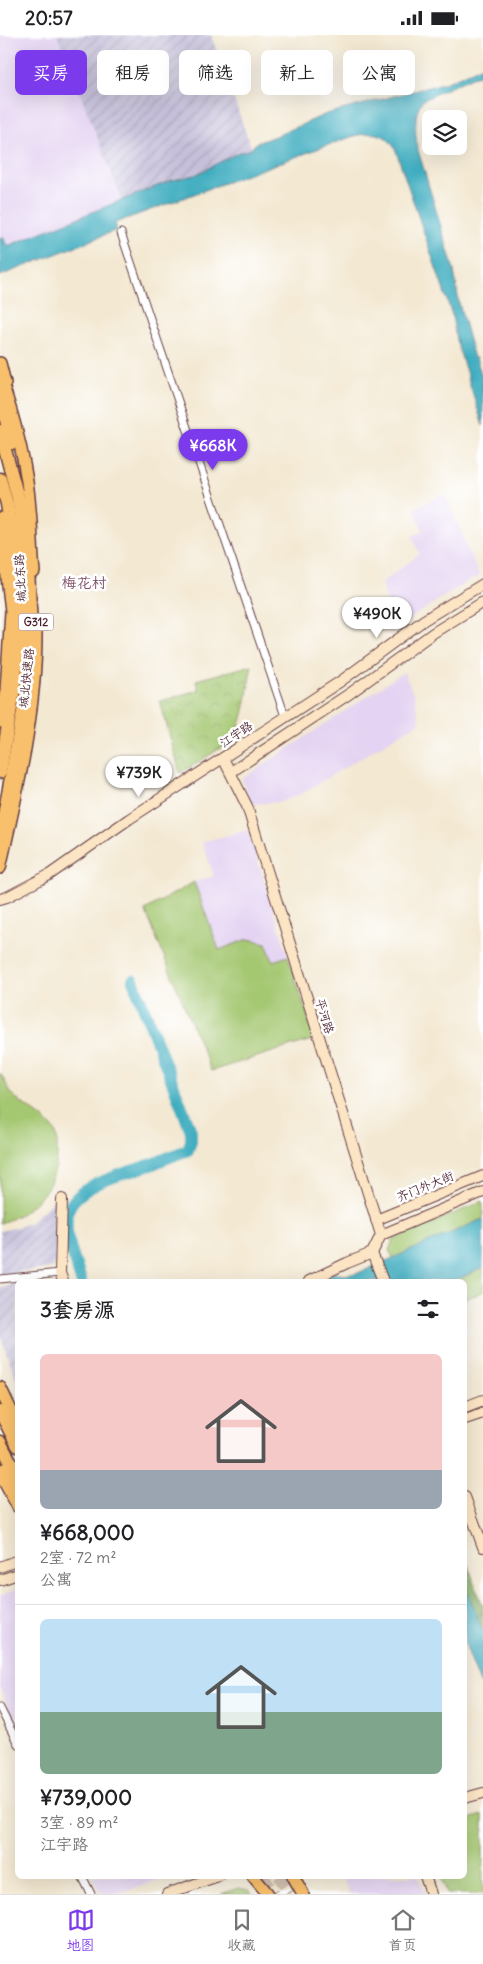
<!DOCTYPE html>
<html lang="zh">
<head>
<meta charset="utf-8">
<style>
	body { margin:0; font-family:Delius,"LXGW WenKai TC",sans-serif; background:#f2f2f2; color:#202124; height:100vh; display:flex; flex-direction:column; font-size:19px; white-space:nowrap }
	* { box-sizing:border-box; margin:0 }
	p { font-size:16px; color:#757577 }
	.icon { flex:none; width:28px; height:28px; fill:none; stroke:currentColor; stroke-width:2; stroke-linecap:round; stroke-linejoin:round }
	.map { position:relative; flex:1; overflow:hidden }
	.details { position:absolute; left:15px; top:1244px; width:452px; height:600px; display:flex; flex-direction:column; background:#fff; border-radius:8px; box-shadow:0 5px 20px #0002 }
	.details>* { flex:none }
	.hud { position:absolute; left:15px; top:15px; width:454px; height:45px; display:flex; gap:10px }
	.buttons { position:absolute; left:422px; top:75px; display:grid; gap:10px }
	.buttons a { display:grid; place-items:center; width:45px; height:45px; border-radius:8px; background:#fff; box-shadow:0 5px 20px #0002; font-size:25px }
	.price { position:absolute; translate:-50% -42px; padding:0 11px; border-radius:18px; background:#fff; color:#222; font-size:16px; line-height:32px; filter:drop-shadow(0 1px 2px #0008) }
	.price::after { content:''; position:absolute; left:50%; top:30px; width:15px; height:11px; margin-left:-8px; background:inherit; clip-path:polygon(0 0,100% 0,50% 100%) }
	.price.active { background:#7c3aed; color:#fff }
	ul { padding:0; list-style:none }
	li { display:grid; align-content:center; gap:10px; height:265px; padding:0 25px }
	li+li { border-top:1px solid #e0e0e0 }
	li span { display:grid; place-items:center; height:155px; border-radius:8px; color:#555 }
	li>.icon { margin-inline-start:auto }
	span .icon { width:90px; height:90px; fill:#fffc; stroke-width:1 }
	li b { font-size:21px }
	h2 { display:flex; justify-content:space-between; align-items:center; height:60px; padding:0 25px; font-size:21px }
	.chip { padding:0 18px; border-radius:8px; background:#fff; box-shadow:0 5px 20px #0002; font-size:18px; line-height:45px }
	.chip.active { background:#7c3aed; color:#fff }
	.status { display:flex; justify-content:space-between; align-items:center; height:35px; padding:0 25px; background:#fff; direction:ltr }
	.status svg { height:14px; fill:currentColor }
	.tabs { display:flex; justify-content:space-around; align-items:center; height:70px; border-top:1px solid #e0e0e0; background:#fff; font-size:14px; color:#757577 }
	.tabs a { display:grid; justify-items:center; gap:2px }
	.tabs .active { color:#7c3aed }
	.map>svg:first-child { display:block }
	.built { fill:#e4d3f2 }
	.industrial { fill:url(#industrial-furrows) }
	.green { fill:#a4c771; stroke:#77734e }
	.forest { fill:url(#forest-crowns); stroke:#666647 }
	.park { fill:url(#park-crowns); stroke:#77734e }
	.water { fill:#41adc0; stroke:#466676 }
	.lines { fill:none; stroke-linecap:round; stroke-linejoin:round }
	.river { stroke:#41adc0; stroke-width:12 }
	.highway-tunnel { stroke:#d1c0b0; stroke-width:12; stroke-dasharray:12 6; stroke-linecap:butt }
	.street-casing { stroke:#633d44; stroke-width:9 }
	.secondary-casing { stroke:#633d44; stroke-width:12 }
	.primary-casing { stroke:#633d44; stroke-width:14 }
	.highway-casing { stroke:#633d44; stroke-width:15 }
	.street { stroke:#fff; stroke-width:7 }
	.secondary { stroke:#fce5c4; stroke-width:10 }
	.primary { stroke:#f8bf6c; stroke-width:11 }
	.highway { stroke:#f8bf6c; stroke-width:12 }
	.labels { text-anchor:middle; dominant-baseline:central; stroke-width:5; stroke-linejoin:round; paint-order:stroke }
	.shield { fill:#fff; stroke:#80626b; stroke-width:1 }
	.shield-label { font-size:11px; font-weight:bold; fill:#4a1f2b }
	.street-label { font-size:12px; fill:#4a1f2b; stroke:#fff }
	.quarter-label { font-size:15px; fill:#7d4e66; stroke:#fff }
</style>
</head>
<body>
<div class="status"><b>20:57</b><svg viewBox="0 0 49 12"><path d="M0 12V9h3v3zM5 12V6h3v6zM10 12V3h3v9zM15 12V0h3v12zM26 1h20v11H26zM47 4h2v5h-2z"/></svg></div>
<div class="map">
<svg width="483" height="1859" viewBox="0 0 483 1859">
	<defs>
		<pattern id="industrial-furrows" width="10" height="10" patternUnits="userSpaceOnUse" patternTransform="scale(1.25)"><rect width="10" height="10" fill="#c6c0da"/><path d="M-1 1l2-2M0 10L10 0M9 11l2-2" fill="none" stroke="#aca5bb"/></pattern>
		<pattern id="forest-crowns" width="20" height="18" patternUnits="userSpaceOnUse" patternTransform="scale(1.25)"><rect width="20" height="18" fill="#83ac63"/><path d="M2 6a3 3 0 1 1 6 0M12 15a3 3 0 1 1 6 0" fill="none" stroke="#6d8b52"/></pattern>
		<pattern id="park-crowns" width="20" height="18" patternUnits="userSpaceOnUse" patternTransform="scale(1.25)"><rect width="20" height="18" fill="#a4c771"/><path d="M2 6a3 3 0 1 1 6 0M12 15a3 3 0 1 1 6 0" fill="none" stroke="#8faa62"/></pattern>
	</defs>
	<rect width="100%" height="100%" fill="#fff"/>
	<filter id="ink" filterUnits="userSpaceOnUse"><feTurbulence type="fractalNoise" baseFrequency=".02" numOctaves="2"/><feDisplacementMap in="SourceGraphic" scale="10" xChannelSelector="R" yChannelSelector="G"/><feConvolveMatrix kernelMatrix="1 2 1 2 8 2 1 2 1" color-interpolation-filters="sRGB"/></filter>
	<filter id="wash" filterUnits="userSpaceOnUse"><feTurbulence type="fractalNoise" baseFrequency=".0096" numOctaves="4" result="noise"/><feDisplacementMap in="SourceGraphic" scale="20" xChannelSelector="R" yChannelSelector="G"/><feGaussianBlur stdDeviation="1.12" result="paint"/><feColorMatrix in="noise" values="0 0 0 0 0 0 0 0 0 0 0 0 0 0 0 0 0 1.4 0 .05"/><feComposite in="paint" operator="in"/></filter>
	<g filter="url(#wash)">
		<rect width="100%" height="100%" fill="#f3e8d1"/>
		<!-- built -->
		<g class="built">
			<path d="M0 0H57L122 165 6 211 3 202 0 203Z"/>
			<path d="M445 459 479 541 452 556 395 594 381 548 420 519 412 501 423 496 414 473Z"/>
			<path d="M404 637 414 661 420 687 299 760 281 767 251 769 242 744Z"/>
			<path d="M248 795 288 921 273 926 219 915 194 847 214 841 202 807Z"/>
			<path d="M17 1554H18L17 1693 0 1653V1561Z"/>
			<path d="M92 1841H170L118 1859H107L99 1855Z"/>
			<path d="M341 1841H418L425 1859H350Z"/>
		</g>
		<!-- industrial -->
		<g class="industrial">
			<path d="M57 0H211L251 112 250 115 239 117 195 140 176 143 122 165Z"/>
			<path d="M59 1161 55 1227 52 1232 47 1234 0 1239V1196L18 1192 30 1187Z"/>
			<path d="M17 1249H18L17 1346 0 1300V1252Z"/>
		</g>
		<!-- green -->
		<g class="green">
			<path d="M194 847 219 915 248 904 266 908 273 926 288 921 315 1004 211 1036 145 875Z"/>
			<path d="M0 1038C4 1044 7 1052 11 1058 24 1073 43 1079 55 1096 58 1101 57 1109 57 1115 59 1150 32 1178 0 1188Z"/>
			<path d="M483 1166V1184L393 1223 389 1215 393 1205Z"/>
			<path d="M483 1780V1859H447L441 1841H465V1785Z"/>
		</g>
		<!-- forest -->
		<path class="forest" d="M465 1522 483 1571V1597L465 1550Z"/>
		<!-- park -->
		<g class="park">
			<path d="M252 630C247 654 246 686 231 707L180 738 160 666 198 655 196 645Z"/>
			<path d="M483 1233V1257L465 1264V1246H454Z"/>
			<path d="M238 1853 249 1855 252 1859H221Z"/>
		</g>
		<!-- water -->
		<g class="water">
			<path d="M483 31V39L472 42 423 65C413 77 415 104 419 118L454 235 459 268 474 323H476L483 344V391L456 305 452 280 396 116C383 87 355 101 331 109L115 188 117 195 0 241V203L3 202 7 211 172 145 195 140 239 117 250 115 256 108 278 100 326 79 447 47Z"/>
			<path d="M483 1184V1233L454 1246H314L334 1238 345 1240 358 1238Z"/>
			<path d="M465 1550 483 1597V1657L465 1609Z"/>
		</g>
		<g class="lines">
			<!-- river -->
			<path class="river" d="M81 1246C75 1225 62 1198 68 1176 76 1149 130 1137 153 1129 165 1124 176 1119 188 1115L191 1106V1096L133 945"/>
		</g>
	</g>
	<g filter="url(#ink)">
		<g class="lines">
			<!-- highway-tunnel -->
			<g class="highway-tunnel">
				<path d="M263 1841 274 1859"/>
				<path d="M279 1841 290 1859"/>
			</g>
			<!-- street casing -->
			<g class="street-casing">
				<g id="street">
					<path d="M121 198 285 681"/>
					<path d="M0 1244 60 1238"/>
					<path d="M0 1673 18 1709"/>
					<path d="M82 1841 91 1859"/>
				</g>
			</g>
			<!-- secondary casing -->
			<g class="secondary-casing">
				<g id="secondary">
					<path d="M223 723 247 771 381 1200 372 1218"/>
					<path d="M231 737 349 659 433 598 483 567"/>
					<path d="M0 864 7 862 49 840 129 784 341 646 424 585 483 549"/>
					<path d="M62 1164 60 1238 63 1246"/>
					<path d="M376 1185 483 1141"/>
					<path d="M381 1200 483 1157"/>
					<path d="M372 1218 383 1246"/>
					<path d="M309 1246 347 1228 372 1218"/>
					<path d="M465 1372 483 1365"/>
					<path d="M465 1384 483 1378"/>
					<path d="M465 1462 483 1512"/>
					<path d="M0 1532 18 1525"/>
					<path d="M0 1545 18 1539"/>
					<path d="M465 1763 483 1758"/>
					<path d="M425 1841 431 1859"/>
					<path d="M167 1859 218 1841"/>
				</g>
			</g>
			<!-- primary casing -->
			<g class="primary-casing">
				<g id="primary">
					<path d="M0 328 5 348"/>
					<path d="M0 342C15 385 27 429 30 474 32 495 32 516 34 537"/>
					<path d="M0 483 11 576 6 655 0 687"/>
					<path d="M0 833C18 754 37 673 36 592"/>
					<path d="M0 1439 18 1472"/>
					<path d="M253 1841 268 1859"/>
					<path d="M293 1841 303 1859"/>
				</g>
			</g>
			<!-- highway casing -->
			<g class="highway-casing">
				<g id="highway">
					<path d="M0 362 12 408"/>
					<path d="M0 396 18 463 28 534 31 590 26 661 0 802"/>
					<path d="M0 444 7 469 17 534 20 593 13 661 0 737"/>
					<path d="M0 1353 18 1391"/>
					<path d="M0 1377 18 1411"/>
					<path d="M0 1407 18 1441"/>
					<path d="M5 1434 18 1456"/>
				</g>
			</g>
			<!-- street -->
			<use href="#street" class="street"/>
			<!-- secondary -->
			<use href="#secondary" class="secondary"/>
			<!-- primary -->
			<use href="#primary" class="primary"/>
			<!-- highway -->
			<use href="#highway" class="highway"/>
		</g>
	</g>
	<g class="labels">
		<!-- shield labels -->
		<rect class="shield" x="18.5" y="578.5" width="35" height="17" rx="4"/>
		<g class="shield-label">
			<text x="36" y="587">G312</text>
		</g>
		<!-- street labels -->
		<g class="street-label">
			<text transform="translate(20 543) rotate(-93)">城北东路</text>
			<text transform="translate(26 643) rotate(-84)">城北快速路</text>
			<text transform="translate(236 699) rotate(-34)">江宇路</text>
			<text transform="translate(325 981) rotate(73)">平河路</text>
			<text transform="translate(425 1151) rotate(-22)">齐门外大街</text>
		</g>
		<!-- quarter labels -->
		<g class="quarter-label">
			<text x="84" y="547">梅花村</text>
		</g>
	</g>
</svg>
<div class="buttons">
<a><svg class="icon" aria-label="layers" viewBox="0 0 24 24"><path d="M12 4l9 5-9 5-9-5zM3 14l9 5 9-5"/></svg></a>
</div>
<b class="price active" style="left:213px;top:436px">¥668K</b>
<b class="price" style="left:377px;top:604px">¥490K</b>
<b class="price" style="left:139px;top:763px">¥739K</b>
<div class="hud">
<a class="chip active">买房</a>
<a class="chip">租房</a>
<a class="chip">筛选</a>
<a class="chip">新上</a>
<a class="chip">公寓</a>
</div>
<section class="details">
<h2>3套房源<svg class="icon" aria-label="filters" viewBox="0 0 24 24"><path d="M4 7h16M4 17h16"/><circle cx="9" cy="7" r="2"/><circle cx="15" cy="17" r="2"/></svg></h2>
<ul>
<li><span style="background:linear-gradient(#f6c9c9 75%,#9aa5b1 0)"><svg class="icon" aria-label="home" viewBox="0 0 24 24"><path d="M3 11l9-7 9 7M6 9v11h12V9"/></svg></span><div><b>¥668,000</b><p>2室 · 72 m²</p><p>公寓</p></div></li>
<li><span style="background:linear-gradient(#bfe0f5 60%,#7fa58c 0)"><svg class="icon" aria-label="home" viewBox="0 0 24 24"><path d="M3 11l9-7 9 7M6 9v11h12V9"/></svg></span><div><b>¥739,000</b><p>3室 · 89 m²</p><p>江宇路</p></div></li>
</ul>
</section>
</div>
<nav class="tabs">
<a class="active"><svg class="icon" aria-label="map" viewBox="0 0 24 24"><path d="M3 6l6-2 6 2 6-2v14l-6 2-6-2-6 2zM9 4v14M15 6v14"/></svg>地图</a>
<a><svg class="icon" aria-label="saved" viewBox="0 0 24 24"><path d="M7 4h10v16l-5-4-5 4z"/></svg>收藏</a>
<a><svg class="icon" aria-label="home" viewBox="0 0 24 24"><path d="M3 11l9-7 9 7M6 9v11h12V9"/></svg>首页</a>
</nav>
</body>
</html>
